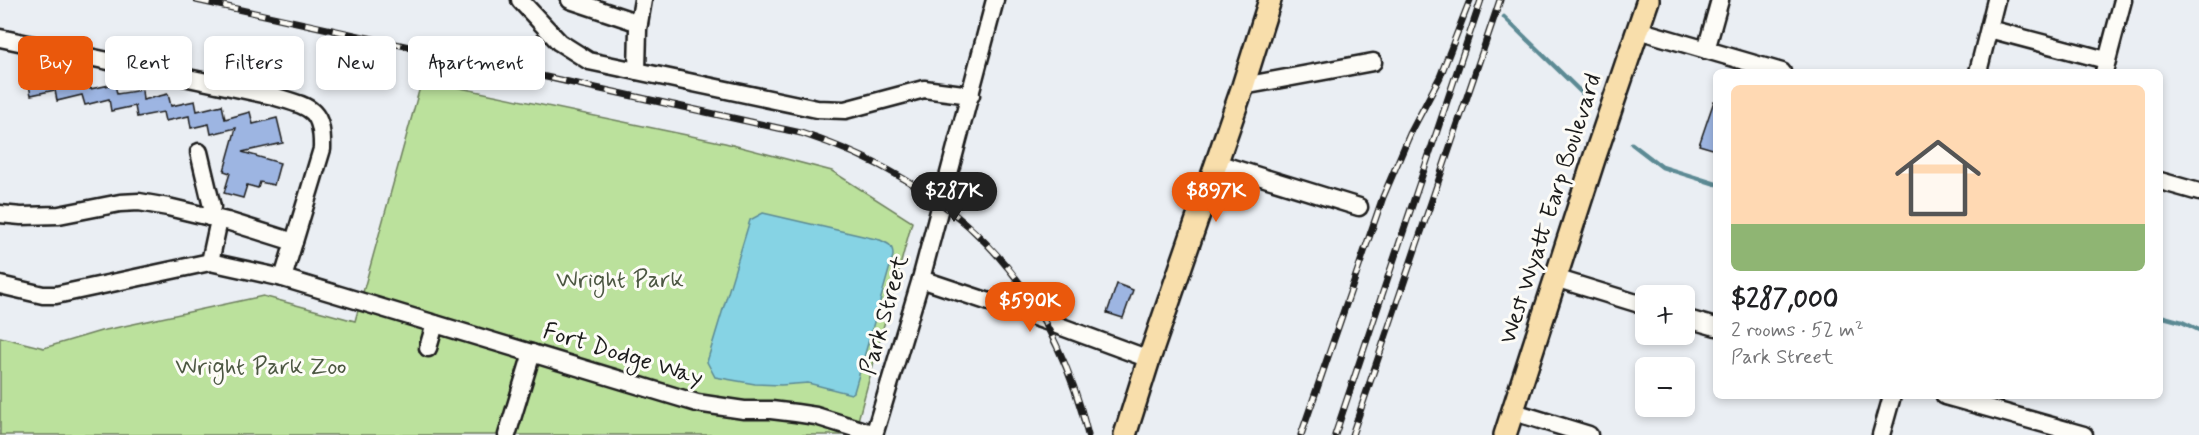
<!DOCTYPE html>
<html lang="en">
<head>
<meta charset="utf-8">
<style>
	body { margin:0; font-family:Mynerve,sans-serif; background:#f2f2f2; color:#202124; height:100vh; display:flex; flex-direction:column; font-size:22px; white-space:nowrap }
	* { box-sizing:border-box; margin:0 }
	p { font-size:20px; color:#757577 }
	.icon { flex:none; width:33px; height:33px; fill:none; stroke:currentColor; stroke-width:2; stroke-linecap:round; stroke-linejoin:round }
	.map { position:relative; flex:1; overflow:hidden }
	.drawer { position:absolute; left:1713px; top:69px; width:450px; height:330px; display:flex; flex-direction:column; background:#fff; border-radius:9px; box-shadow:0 3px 9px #0003 }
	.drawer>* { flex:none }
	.top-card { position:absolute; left:18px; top:36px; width:570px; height:54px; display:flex; gap:12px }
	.tools { position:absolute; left:1635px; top:285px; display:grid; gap:12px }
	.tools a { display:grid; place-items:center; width:60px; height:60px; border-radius:9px; background:#fff; box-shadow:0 3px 9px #0003; font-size:30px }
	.price { position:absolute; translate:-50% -51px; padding:0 14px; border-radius:21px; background:#ea580c; color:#fff; font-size:20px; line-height:39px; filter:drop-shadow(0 2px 3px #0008) }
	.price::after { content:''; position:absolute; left:50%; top:36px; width:18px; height:14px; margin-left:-9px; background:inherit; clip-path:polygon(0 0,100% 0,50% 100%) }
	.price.active { background:#222; color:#fff }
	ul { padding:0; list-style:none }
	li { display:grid; align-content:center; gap:12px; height:318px; padding:0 18px }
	li span { display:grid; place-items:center; height:186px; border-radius:9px; color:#555 }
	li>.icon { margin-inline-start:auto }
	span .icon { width:108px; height:108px; fill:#fffc; stroke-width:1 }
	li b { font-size:26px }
	.tag { padding:0 21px; border-radius:9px; background:#fff; box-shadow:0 3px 9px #0003; font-size:21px; line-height:54px }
	.tag.active { background:#ea580c; color:#fff }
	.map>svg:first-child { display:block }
	.green { fill:#bbe19c; stroke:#6c7e5c; stroke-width:1.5 }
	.water { fill:#86d3e4; stroke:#5c8a94; stroke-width:1.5 }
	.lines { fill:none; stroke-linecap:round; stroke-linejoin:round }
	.stream { stroke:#5c8a94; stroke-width:4.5 }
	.building { fill:#9db5e2; stroke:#1c1c1c; stroke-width:1.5 }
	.minor-casing { stroke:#1c1c1c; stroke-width:21 }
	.major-casing { stroke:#1c1c1c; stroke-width:26 }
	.minor { stroke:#fdfcf7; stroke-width:16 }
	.major { stroke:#f8deab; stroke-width:21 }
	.rail-casing { stroke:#1c1c1c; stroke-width:7 }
	.rail { stroke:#fdfcf7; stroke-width:4.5; stroke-dasharray:14; stroke-linecap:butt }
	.labels { text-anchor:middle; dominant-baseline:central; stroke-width:6; stroke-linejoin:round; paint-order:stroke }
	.street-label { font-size:24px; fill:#1c1c1c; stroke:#fdfcf7 }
	.park-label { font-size:24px; fill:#4c5742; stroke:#fdfcf7 }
</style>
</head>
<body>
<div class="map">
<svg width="2199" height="435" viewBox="0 0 2199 435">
	<rect width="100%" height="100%" fill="#eaeef3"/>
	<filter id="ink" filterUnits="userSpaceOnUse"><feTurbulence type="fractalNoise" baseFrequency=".0167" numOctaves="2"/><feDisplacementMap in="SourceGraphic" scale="12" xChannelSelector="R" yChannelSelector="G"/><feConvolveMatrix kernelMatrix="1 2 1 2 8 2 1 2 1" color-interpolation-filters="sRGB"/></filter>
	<g filter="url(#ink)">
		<!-- green -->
		<path class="green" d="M422 80 725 143 832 171 912 222 854 435H0V337L44 348 101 331 263 296 355 321Z"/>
		<!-- water -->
		<path class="water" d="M763 213 880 240C889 244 893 245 893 256L854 392 851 394 808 383 781 385 755 384 715 377 707 362 750 220Z"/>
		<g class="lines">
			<!-- stream -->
			<g class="stream">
				<path d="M1504 17 1583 94"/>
				<path d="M1632 144 1662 167 1716 184"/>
				<path d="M2160 316 2182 322 2199 330"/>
			</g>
		</g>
		<!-- building -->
		<g class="building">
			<path d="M60 74 63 83 88 78 90 89 115 84 117 94 142 90 143 100 168 94 171 106 195 101 197 111 222 105 225 119 250 112 253 124 277 118 283 143 242 152 280 163 274 185 260 182 258 188 247 185 243 198 224 193 230 173 224 171 236 128 211 134 209 124 191 128 189 116 165 121 163 112 137 117 135 106 111 111 109 99 85 105 82 95 57 101 55 90 31 95 28 81Z"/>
			<path d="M1714 101 1716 102V150L1699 145Z"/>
			<path d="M1117 284 1133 290 1123 318 1107 313Z"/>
		</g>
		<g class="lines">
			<!-- minor casing -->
			<g class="minor-casing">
				<g id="minor">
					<path d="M520 0 559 42 589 61 817 109 845 110 924 89 971 95"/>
					<path d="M570 0 639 23"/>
					<path d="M1989 29 2106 60"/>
					<path d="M1638 30 1782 72"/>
					<path d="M0 38 273 96C309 107 323 107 322 149L283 278"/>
					<path d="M1706 50 1720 0"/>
					<path d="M637 71 638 29 643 0"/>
					<path d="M1978 72 1996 0"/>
					<path d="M2104 72 2123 0"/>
					<path d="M1243 86 1373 62"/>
					<path d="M199 152 212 207 209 217"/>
					<path d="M1216 163 1359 207"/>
					<path d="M2160 181 2199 192"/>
					<path d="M0 214 21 216 59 215 120 203 139 202 168 207 227 221 294 242"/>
					<path d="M210 262 219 220"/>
					<path d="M1555 278 1646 306"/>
					<path d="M921 279 1043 320 1149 359"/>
					<path d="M0 285 43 295H56L210 262 283 278 697 403 744 410H771L796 413 816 416 874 434"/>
					<path d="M1684 318 1716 327"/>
					<path d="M428 348 435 324"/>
					<path d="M1945 396 2084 435"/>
					<path d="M1511 411 1589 435"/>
					<path d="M507 435 532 353"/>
					<path d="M874 435 921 279 995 0"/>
					<path d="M1881 435 1892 396"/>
				</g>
			</g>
			<!-- major casing -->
			<g class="major-casing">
				<g id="major">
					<path d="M1125 435 1149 359 1243 86 1270 0"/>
					<path d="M1505 435 1595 156 1648 0"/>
				</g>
			</g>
			<!-- minor -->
			<use href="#minor" class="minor"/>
			<!-- major -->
			<use href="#major" class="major"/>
			<!-- rail casing -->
			<g class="rail-casing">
				<g id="rail">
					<path d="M196 0 801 133C952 182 1050 279 1088 435"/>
					<path d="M1301 435 1383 197 1410 134 1440 77 1470 0"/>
					<path d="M1335 435 1481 0"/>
					<path d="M1352 435 1500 0"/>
				</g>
			</g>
			<!-- rail -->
			<use href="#rail" class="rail"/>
		</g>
	</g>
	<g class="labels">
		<!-- street labels -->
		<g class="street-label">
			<text transform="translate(1551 209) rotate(-72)">West Wyatt Earp Boulevard</text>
			<text transform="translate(885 315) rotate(-74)">Park Street</text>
			<text transform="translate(623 355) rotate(17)">Fort Dodge Way</text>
		</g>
		<!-- park labels -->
		<g class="park-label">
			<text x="620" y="280">Wright Park</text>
			<text x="261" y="367">Wright Park Zoo</text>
		</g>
	</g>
</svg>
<div class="tools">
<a>+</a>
<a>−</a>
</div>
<b class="price active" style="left:954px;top:223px">$287K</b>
<b class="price" style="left:1216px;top:223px">$897K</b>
<b class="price" style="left:1030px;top:333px">$590K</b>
<div class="top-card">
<a class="tag active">Buy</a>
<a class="tag">Rent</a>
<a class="tag">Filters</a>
<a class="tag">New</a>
<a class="tag">Apartment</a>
</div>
<section class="drawer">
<ul>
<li><span style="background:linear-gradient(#ffd9b3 75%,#8fb573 0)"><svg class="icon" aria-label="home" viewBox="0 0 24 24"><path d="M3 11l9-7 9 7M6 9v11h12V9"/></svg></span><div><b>$287,000</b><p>2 rooms · 52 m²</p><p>Park Street</p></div></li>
</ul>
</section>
</div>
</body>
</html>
